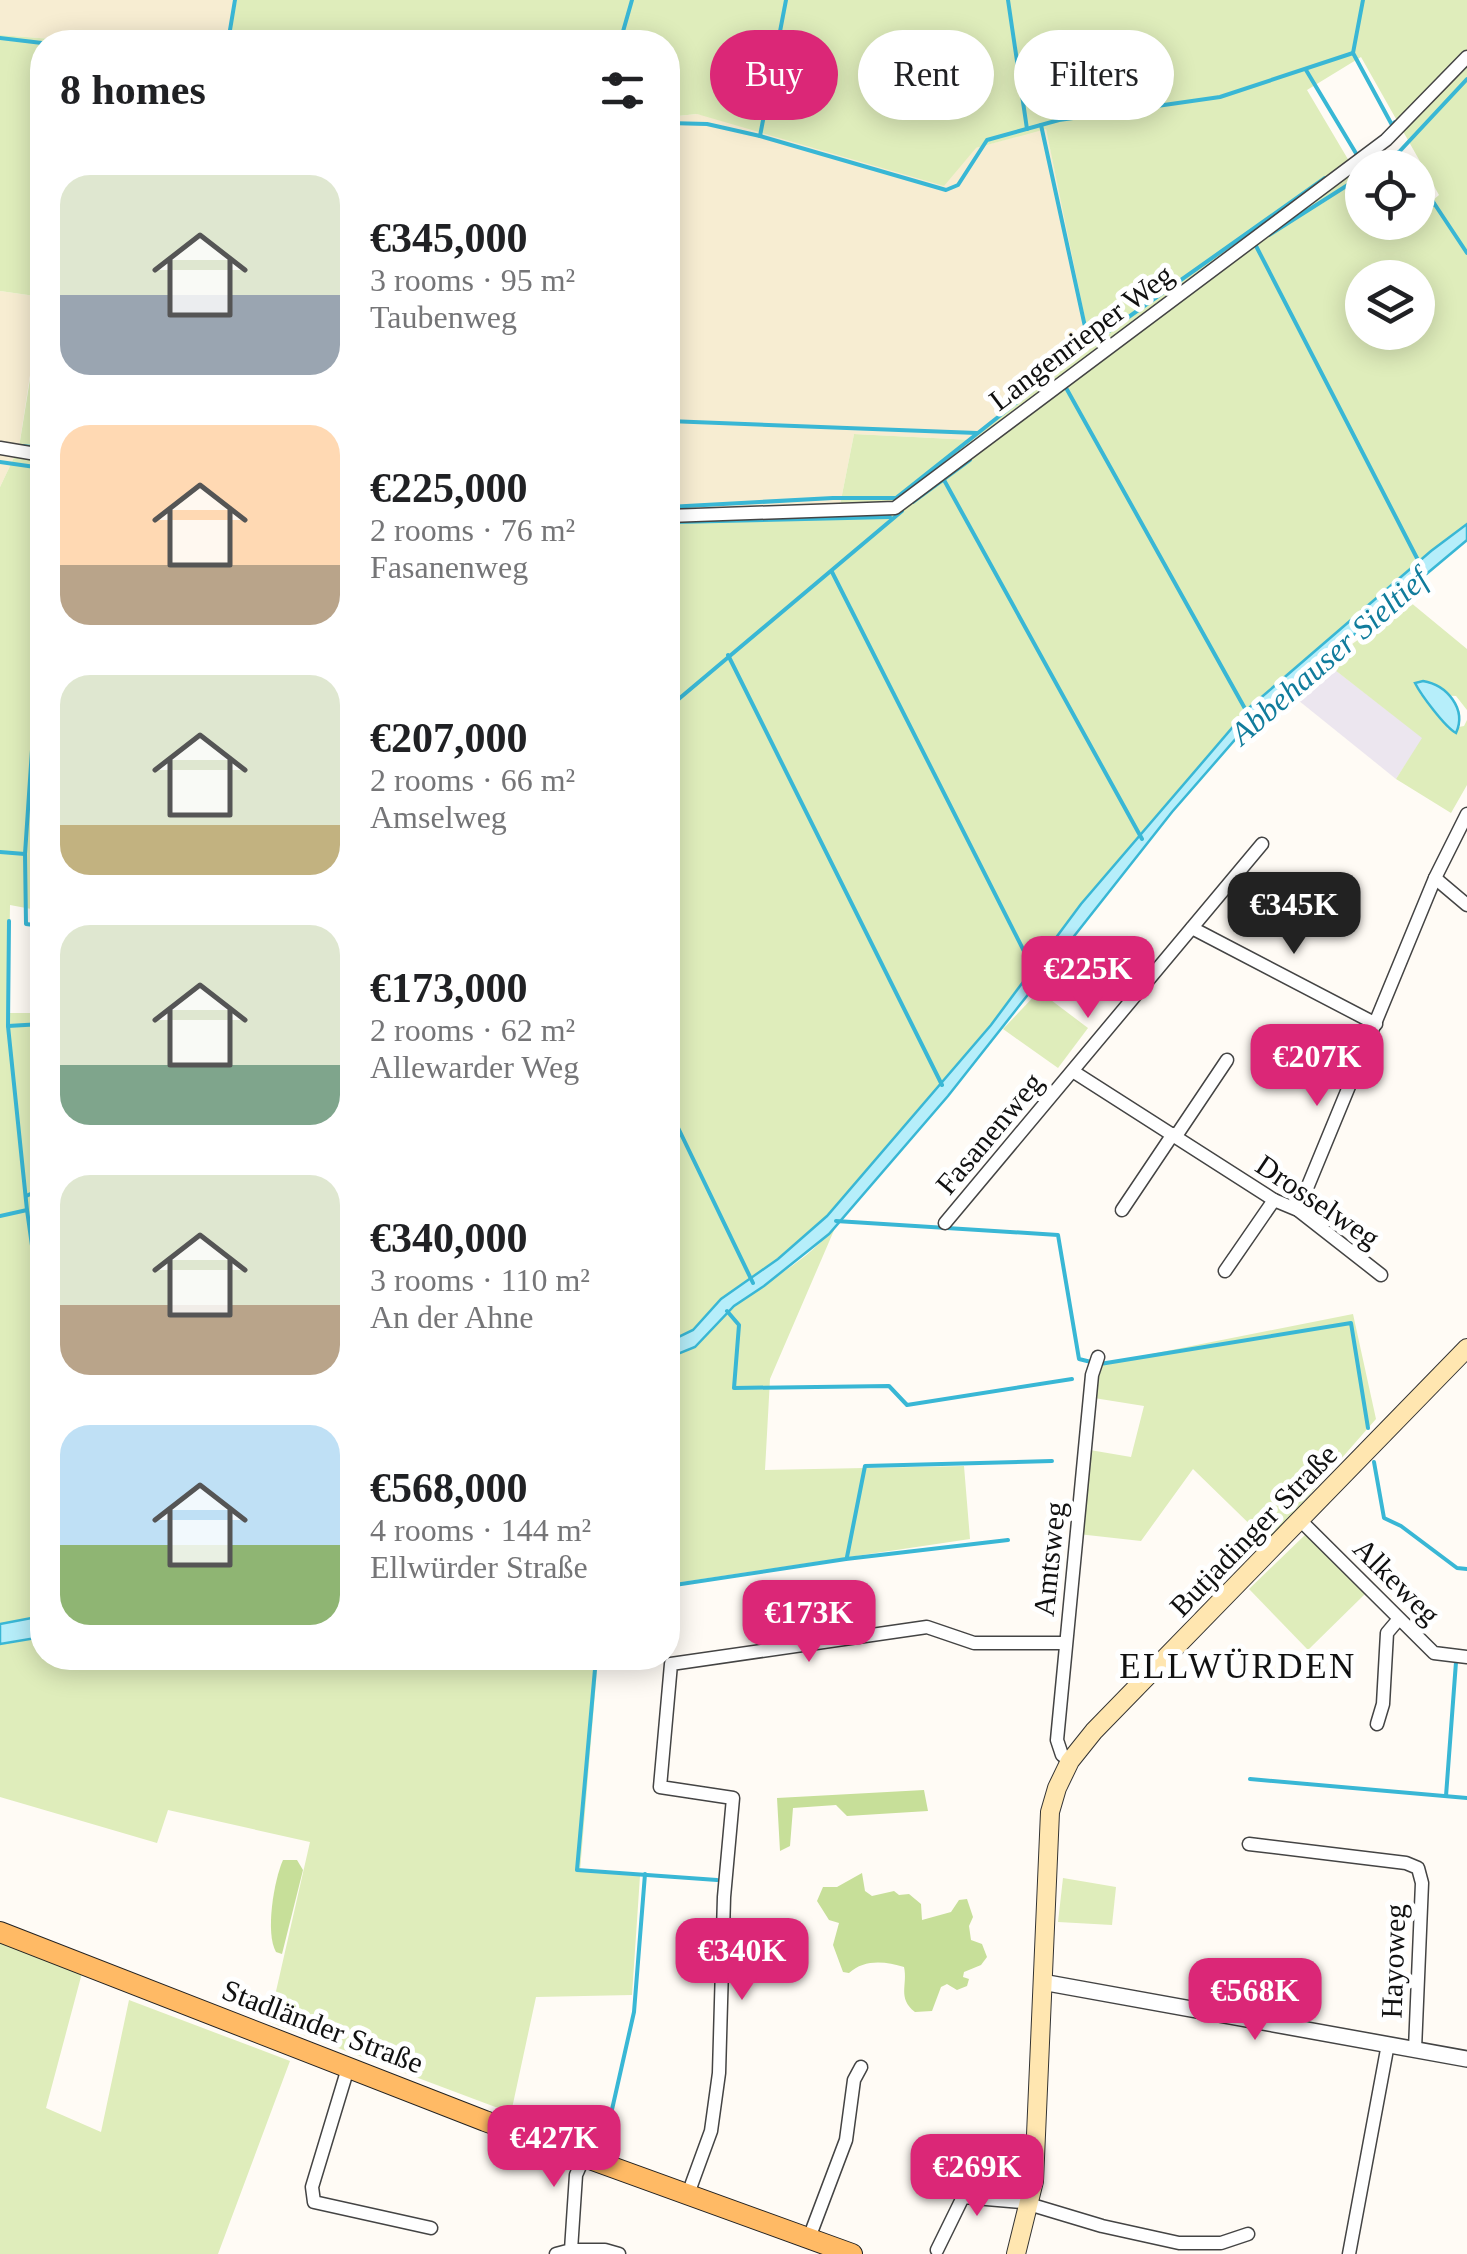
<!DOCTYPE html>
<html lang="en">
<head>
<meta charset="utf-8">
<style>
	body { margin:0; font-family:Georgia,serif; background:#f6f6f6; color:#202124; height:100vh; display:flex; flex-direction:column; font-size:38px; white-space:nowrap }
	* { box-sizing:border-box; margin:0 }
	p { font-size:32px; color:#757577 }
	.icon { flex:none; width:55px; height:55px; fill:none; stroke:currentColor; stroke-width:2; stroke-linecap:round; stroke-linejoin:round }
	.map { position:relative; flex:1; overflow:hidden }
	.panel { position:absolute; left:30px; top:30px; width:650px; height:1640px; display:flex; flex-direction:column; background:#fff; border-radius:40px; box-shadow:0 5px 25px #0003 }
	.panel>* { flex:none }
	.guide { position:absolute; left:710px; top:30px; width:605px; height:90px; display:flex; gap:20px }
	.buttons { position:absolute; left:1345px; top:150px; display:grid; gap:20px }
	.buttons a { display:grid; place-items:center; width:90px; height:90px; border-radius:50%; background:#fff; box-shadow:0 5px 25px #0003; font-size:50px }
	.price { position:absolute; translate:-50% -85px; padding:0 22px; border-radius:20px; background:#db2777; color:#fff; font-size:32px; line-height:65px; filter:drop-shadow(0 2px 5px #0008) }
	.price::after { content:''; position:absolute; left:50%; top:60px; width:30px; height:22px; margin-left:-15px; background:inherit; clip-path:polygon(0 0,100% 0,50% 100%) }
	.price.current { background:#222; color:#fff }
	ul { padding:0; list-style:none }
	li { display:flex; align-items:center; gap:30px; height:250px; padding:0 30px }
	li span { display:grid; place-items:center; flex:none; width:280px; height:200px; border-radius:30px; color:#555 }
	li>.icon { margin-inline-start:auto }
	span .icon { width:120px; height:120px; fill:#fffc; stroke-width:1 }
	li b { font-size:42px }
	h2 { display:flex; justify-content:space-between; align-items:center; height:120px; padding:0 30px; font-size:42px }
	.pill { padding:0 35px; border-radius:45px; background:#fff; box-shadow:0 5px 25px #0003; font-size:35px; line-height:90px }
	.pill.current { background:#db2777; color:#fff }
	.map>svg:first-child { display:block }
	.industrial { fill:#ece6ef }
	.farmland { fill:#f7edd2 }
	.green { fill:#dfedbb; fill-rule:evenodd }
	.forest { fill:#c7df99 }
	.water { fill:#b6eefa; stroke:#39b7d5; stroke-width:2.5 }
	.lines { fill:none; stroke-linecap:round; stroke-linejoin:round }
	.stream { stroke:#39b7d5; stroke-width:4 }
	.minor-casing { stroke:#444; stroke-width:15 }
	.tertiary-casing { stroke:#444; stroke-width:18 }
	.secondary-casing { stroke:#333; stroke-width:20 }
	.primary-casing { stroke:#222; stroke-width:22 }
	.minor { stroke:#fff; stroke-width:12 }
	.tertiary { stroke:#fff; stroke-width:15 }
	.secondary { stroke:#ffe6b0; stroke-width:18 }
	.primary { stroke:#ffba65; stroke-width:20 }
	.labels { text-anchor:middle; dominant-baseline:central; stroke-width:10; stroke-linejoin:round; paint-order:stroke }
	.street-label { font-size:30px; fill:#111; stroke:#fff }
	.water-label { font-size:32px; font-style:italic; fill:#117c9c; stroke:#fff }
	.quarter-label { font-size:35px; letter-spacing:2.5px; fill:#111; stroke:#fff }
</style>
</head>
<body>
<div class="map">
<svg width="1467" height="2254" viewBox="0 0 1467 2254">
	<rect width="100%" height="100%" fill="#fffbf5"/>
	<!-- industrial -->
	<path class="industrial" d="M1326 663 1423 738 1396 779 1288 692Z"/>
	<!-- farmland -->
	<g class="farmland">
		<path d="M0 0H237L227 42H91L0 35Z"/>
		<path d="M697 114 976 148 1046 128 1090 338 973 440 854 434 839 510 668 519V117Z"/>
		<path d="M0 291 42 297 19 447 0 487Z"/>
	</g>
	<!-- green -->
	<g class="green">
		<path d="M237 0H1467V524L1431 551 1250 707 1081 904 991 1025 827 1216 778 1259 721 1299 693 1330 668 1342V519L839 510 854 434 973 440 1089 338 1046 129 976 148 944 186 697 114 668 117V42H227ZM1361 57 1439 195 1418 213V222L1407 223 1393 234 1386 223 1362 222V183L1307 90ZM1362 278H1418V332H1362Z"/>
		<path d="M0 35 91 42H42V297L0 291Z"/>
		<path d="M42 305V911L10 905 8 1013H42V1616L0 1624V487L19 447Z"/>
		<path d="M1410 602 1467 649V710L1456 696 1420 694 1441 716 1448 729 1464 726 1467 720V785L1451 813 1396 779 1422 738 1326 663Z"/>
		<path d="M1039 991 1088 1028 1058 1068 1003 1029Z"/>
		<path d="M838 1221 770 1379 765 1470 964 1466 970 1539 668 1584V1358C709 1344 705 1329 734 1306 769 1279 814 1258 838 1221Z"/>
		<path d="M1353 1314 1376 1419 1268 1542 1193 1469 1141 1541 1078 1534 1084 1449 1131 1457 1144 1406 1094 1398 1101 1364Z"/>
		<path d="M1306 1534 1365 1594 1308 1650 1249 1589Z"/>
		<path d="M42 1637V1658H598L580 1871 640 1876 632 1995 536 1997 511 2113 269 2022 310 1842 168 1810 157 1843 0 1797V1644Z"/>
		<path d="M1063 1878 1116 1887 1112 1925 1058 1922Z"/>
		<path d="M0 1941 82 1973 46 2108 101 2132 129 2000 290 2061 218 2254H0Z"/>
	</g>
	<!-- forest -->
	<g class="forest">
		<path d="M924 1790 928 1811 847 1816 836 1805 793 1808 790 1846 780 1851 777 1798Z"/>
		<path d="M283 1860H297L303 1870 282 1954 276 1952C265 1933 274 1880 283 1860Z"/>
		<path d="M862 1873 865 1891 872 1896 894 1891 899 1895 909 1894 921 1904 922 1920 951 1912 959 1900 967 1899 973 1917 969 1926 971 1940 982 1944 987 1957 981 1965 964 1972 963 1977 969 1979 967 1986 957 1990 947 1984 941 1987 932 2011 915 2012C897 1998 908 1985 904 1967 885 1961 864 1959 849 1973L843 1972 833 1945 839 1923 829 1920 817 1901 823 1887H837Z"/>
	</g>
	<!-- water -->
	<g class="water">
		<path d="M1467 524V540L1253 719 1172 812 948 1096 829 1234 764 1286 734 1306 695 1347 668 1358V1342L693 1330 721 1299 778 1259 827 1216 991 1025 1081 904 1250 707 1431 551Z"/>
		<path d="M1423 681C1447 685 1467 709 1456 733 1445 727 1421 695 1415 683Z"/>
		<path d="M42 1616V1637L0 1644V1624Z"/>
	</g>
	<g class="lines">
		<!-- stream -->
		<g class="stream">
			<path d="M1008 0 1027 129"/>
			<path d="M1363 0 1353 53 1392 125 1395 122"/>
			<path d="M0 38 42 43"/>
			<path d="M228 42 235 0"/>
			<path d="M620 42 632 0"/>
			<path d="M1306 70 1357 155"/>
			<path d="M668 123 707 124 760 136 946 190 958 185 987 140 1059 120 1220 97 1353 53"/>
			<path d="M1041 125 1089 345"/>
			<path d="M760 136 786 0"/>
			<path d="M1376 168 1399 152"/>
			<path d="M1410 168 1399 152 1467 79"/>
			<path d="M1418 179 1467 253"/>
			<path d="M1418 215 1434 204"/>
			<path d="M1269 235 1362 176"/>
			<path d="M1255 244 1420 564"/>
			<path d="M1065 386 1248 714"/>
			<path d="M668 421 977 433"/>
			<path d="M22 446 42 448"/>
			<path d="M0 462 42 468"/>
			<path d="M944 480 1142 839"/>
			<path d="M913 502 970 460"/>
			<path d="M668 507 833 498H896L1089 345 1325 178"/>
			<path d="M668 529 674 522 890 517"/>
			<path d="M832 572 1033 969"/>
			<path d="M42 601 25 854 26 924 42 926"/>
			<path d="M728 655 942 1085"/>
			<path d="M668 708 902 511"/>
			<path d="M0 852 25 854"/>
			<path d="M9 921 8 1026 27 1210 42 1317"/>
			<path d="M8 1026 42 1024"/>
			<path d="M668 1107 753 1283"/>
			<path d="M26 1196 42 1189"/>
			<path d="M0 1216 27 1210"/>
			<path d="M836 1221 1058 1235 1079 1359 1091 1362"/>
			<path d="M727 1311 739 1325 734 1388 889 1386 907 1405 1072 1379"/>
			<path d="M1100 1364 1351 1323 1368 1428"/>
			<path d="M1374 1462 1384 1518 1401 1526 1457 1568 1467 1569"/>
			<path d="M847 1557 865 1466 1052 1461"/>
			<path d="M668 1586 846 1559 1008 1540"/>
			<path d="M596 1658 577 1870 717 1880"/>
			<path d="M1250 1779 1467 1798"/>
			<path d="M1446 1796 1456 1662"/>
			<path d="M604 2145 634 2012 645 1874"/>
		</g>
		<!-- minor casing -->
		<g class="minor-casing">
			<g id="minor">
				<path d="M0 448 42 455"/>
				<path d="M668 516 895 508 1386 140 1467 57"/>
				<path d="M1435 878 1467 905"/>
				<path d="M1192 928 1376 1024"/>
				<path d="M1074 1072 1274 1200 1298 1210 1381 1275"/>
				<path d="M1176 1136 1227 1060"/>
				<path d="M1122 1210 1173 1134"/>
				<path d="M1298 1210 1435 878 1467 814"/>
				<path d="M945 1223 1262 844"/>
				<path d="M1225 1271 1274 1200"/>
				<path d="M1301 1521 1434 1653 1467 1657"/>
				<path d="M1377 1724 1383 1704 1387 1633 1398 1620"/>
				<path d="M1070 1761 1062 1755 1057 1740 1092 1375 1098 1357"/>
				<path d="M1249 1844 1406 1863 1418 1868 1422 1883 1415 2049"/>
				<path d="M348 2068 312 2187 314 2202 431 2228"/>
				<path d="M688 2194 711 2131 719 2073 724 1897 733 1798 660 1787 671 1664 927 1627 974 1643H1065"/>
				<path d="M809 2238 846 2140 854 2080 861 2067"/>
				<path d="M571 2250H605L619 2254"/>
				<path d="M937 2250 963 2197 1022 2202 1102 2226 1179 2243H1221L1248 2234"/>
				<path d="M556 2254 571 2250 576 2175 584 2157"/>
				<path d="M1349 2254 1388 2044"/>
			</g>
		</g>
		<!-- tertiary casing -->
		<g class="tertiary-casing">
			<path id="tertiary" d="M1042 1982 1467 2059"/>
		</g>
		<!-- secondary casing -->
		<g class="secondary-casing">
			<path id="secondary" d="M1016 2254 1034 2181 1050 1812 1057 1788 1070 1761 1094 1731 1467 1348"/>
		</g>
		<!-- primary casing -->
		<g class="primary-casing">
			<path id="primary" d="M0 1932 485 2121 852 2254"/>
		</g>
		<!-- minor -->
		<use href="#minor" class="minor"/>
		<!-- tertiary -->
		<use href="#tertiary" class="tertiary"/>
		<!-- secondary -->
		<use href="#secondary" class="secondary"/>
		<!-- primary -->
		<use href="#primary" class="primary"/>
	</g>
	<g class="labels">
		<!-- street labels -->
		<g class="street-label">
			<text transform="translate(1081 337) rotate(-37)">Langenrieper Weg</text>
			<text transform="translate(989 1133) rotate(-50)">Fasanenweg</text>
			<text transform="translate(1318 1201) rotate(34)">Drosselweg</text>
			<text transform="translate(1253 1530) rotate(-46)">Butjadinger Straße</text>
			<text transform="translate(1049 1559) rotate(-84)">Amtsweg</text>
			<text transform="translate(1397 1581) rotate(45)">Alkeweg</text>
			<text transform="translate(1393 1961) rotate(-88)">Hayoweg</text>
			<text transform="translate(323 2026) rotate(21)">Stadländer Straße</text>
		</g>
		<!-- water labels -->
		<g class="water-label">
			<text transform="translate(1329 656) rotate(-41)">Abbehauser Sieltief</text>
		</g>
		<!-- quarter labels -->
		<g class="quarter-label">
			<text x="1238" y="1666">ELLWÜRDEN</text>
		</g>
	</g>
</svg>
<div class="buttons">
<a><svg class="icon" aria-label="locate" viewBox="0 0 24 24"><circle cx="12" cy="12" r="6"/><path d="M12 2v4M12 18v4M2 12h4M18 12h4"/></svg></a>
<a><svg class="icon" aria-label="layers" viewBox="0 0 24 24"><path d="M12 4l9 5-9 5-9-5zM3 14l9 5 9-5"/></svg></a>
</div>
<b class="price current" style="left:1294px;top:957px">€345K</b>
<b class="price" style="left:1088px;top:1021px">€225K</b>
<b class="price" style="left:1317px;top:1109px">€207K</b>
<b class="price" style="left:809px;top:1665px">€173K</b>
<b class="price" style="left:742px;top:2003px">€340K</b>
<b class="price" style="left:1255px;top:2043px">€568K</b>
<b class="price" style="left:554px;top:2190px">€427K</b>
<b class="price" style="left:977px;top:2219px">€269K</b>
<div class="guide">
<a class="pill current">Buy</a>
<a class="pill">Rent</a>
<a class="pill">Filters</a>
</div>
<section class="panel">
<h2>8 homes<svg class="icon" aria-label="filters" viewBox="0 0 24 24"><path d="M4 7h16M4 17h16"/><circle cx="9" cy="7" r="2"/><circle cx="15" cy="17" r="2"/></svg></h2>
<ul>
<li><span style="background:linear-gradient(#dfe7d0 60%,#9aa5b1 0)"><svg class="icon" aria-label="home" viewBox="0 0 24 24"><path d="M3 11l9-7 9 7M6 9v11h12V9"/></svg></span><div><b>€345,000</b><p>3 rooms · 95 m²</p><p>Taubenweg</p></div></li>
<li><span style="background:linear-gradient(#ffd9b3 70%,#b9a48a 0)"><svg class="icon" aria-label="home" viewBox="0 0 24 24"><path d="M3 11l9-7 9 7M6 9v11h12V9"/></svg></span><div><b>€225,000</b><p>2 rooms · 76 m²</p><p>Fasanenweg</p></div></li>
<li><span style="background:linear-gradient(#dfe7d0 75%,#c2b280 0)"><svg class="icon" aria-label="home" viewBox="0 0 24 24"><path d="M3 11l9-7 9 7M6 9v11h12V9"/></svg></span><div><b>€207,000</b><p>2 rooms · 66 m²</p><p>Amselweg</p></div></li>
<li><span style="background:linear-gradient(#dfe7d0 70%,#7fa58c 0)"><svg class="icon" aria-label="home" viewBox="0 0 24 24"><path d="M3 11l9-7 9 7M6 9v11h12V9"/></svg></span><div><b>€173,000</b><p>2 rooms · 62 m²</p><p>Allewarder Weg</p></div></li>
<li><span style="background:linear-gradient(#dfe7d0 65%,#b9a48a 0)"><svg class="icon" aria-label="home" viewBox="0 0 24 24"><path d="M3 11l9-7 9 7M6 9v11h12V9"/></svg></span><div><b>€340,000</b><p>3 rooms · 110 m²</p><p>An der Ahne</p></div></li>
<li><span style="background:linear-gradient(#bfe0f5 60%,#8fb573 0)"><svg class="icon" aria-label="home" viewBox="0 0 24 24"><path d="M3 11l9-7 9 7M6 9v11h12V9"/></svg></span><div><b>€568,000</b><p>4 rooms · 144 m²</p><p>Ellwürder Straße</p></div></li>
</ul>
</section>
</div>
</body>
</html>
